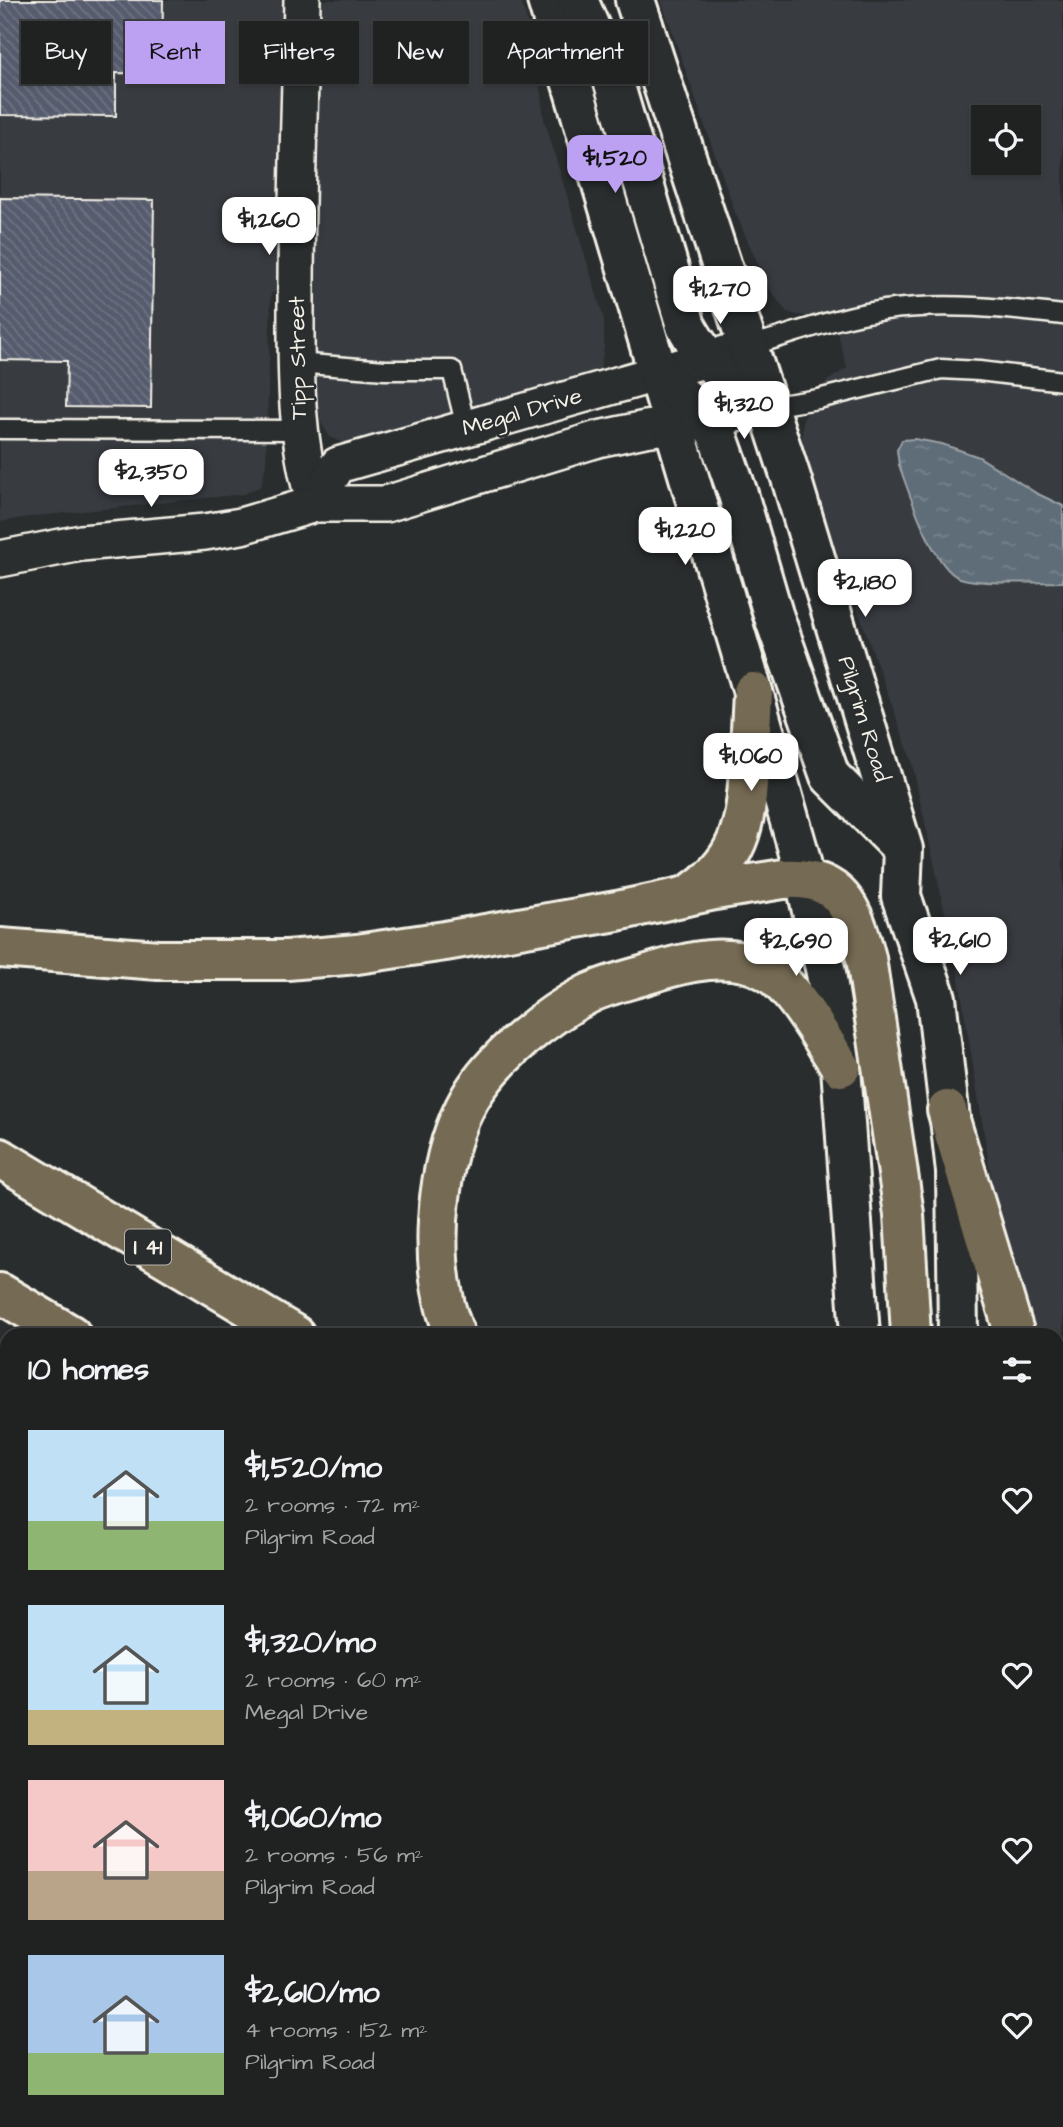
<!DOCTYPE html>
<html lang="en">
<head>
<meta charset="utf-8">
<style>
	body { margin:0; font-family:"Architects Daughter",sans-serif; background:#2d2f2f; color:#f1f3f6; height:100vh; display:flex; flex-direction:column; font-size:26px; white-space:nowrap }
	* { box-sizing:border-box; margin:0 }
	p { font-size:23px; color:#a2a4a5 }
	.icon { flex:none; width:38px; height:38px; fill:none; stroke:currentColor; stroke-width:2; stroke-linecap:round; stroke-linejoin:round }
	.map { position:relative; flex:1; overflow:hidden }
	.side { position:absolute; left:0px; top:1328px; width:1064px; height:800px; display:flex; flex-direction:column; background:#202222; border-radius:21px 21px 0 0; box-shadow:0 2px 5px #0004,0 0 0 2px #3d3f40 }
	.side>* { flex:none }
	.guide { position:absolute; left:21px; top:21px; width:700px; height:63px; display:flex; gap:14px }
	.controls { position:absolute; left:971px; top:105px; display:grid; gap:14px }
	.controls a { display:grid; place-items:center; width:70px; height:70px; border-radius:0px; background:#202222; box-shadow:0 2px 5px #0004,0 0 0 2px #3d3f40; font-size:35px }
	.price { position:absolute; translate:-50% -60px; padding:0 16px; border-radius:14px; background:#fff; color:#222; font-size:23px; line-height:46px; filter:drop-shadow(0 2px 4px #0008) }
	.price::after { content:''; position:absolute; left:50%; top:42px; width:21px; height:16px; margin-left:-10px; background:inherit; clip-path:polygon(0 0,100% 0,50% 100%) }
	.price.current { background:#bca0f2; color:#111 }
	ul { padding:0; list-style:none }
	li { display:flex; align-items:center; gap:21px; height:175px; padding:0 28px }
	li span { display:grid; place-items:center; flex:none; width:196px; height:140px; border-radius:0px; color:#555 }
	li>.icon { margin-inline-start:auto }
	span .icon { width:84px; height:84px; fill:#fffc; stroke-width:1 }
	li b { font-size:30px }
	h2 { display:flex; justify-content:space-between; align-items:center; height:84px; padding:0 28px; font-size:30px }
	.tag { padding:0 24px; border-radius:0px; background:#202222; box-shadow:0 2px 5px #0004,0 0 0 2px #3d3f40; font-size:24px; line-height:63px }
	.tag.current { background:#bca0f2; color:#111 }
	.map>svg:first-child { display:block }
	.built { fill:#373b41; fill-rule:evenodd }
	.water { fill:url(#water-ripples); stroke:#9aa2a5; stroke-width:2 }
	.building { fill:url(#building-back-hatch); stroke:#f4f1e8; stroke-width:2 }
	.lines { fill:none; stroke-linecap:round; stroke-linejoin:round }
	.service-casing { stroke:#f4f1e8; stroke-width:23 }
	.minor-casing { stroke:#f4f1e8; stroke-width:40 }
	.tertiary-casing { stroke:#f4f1e8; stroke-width:44 }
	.motorway-casing { stroke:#f4f1e8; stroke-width:44 }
	.service { stroke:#2a2d2e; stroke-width:18 }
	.minor { stroke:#2a2d2e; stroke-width:35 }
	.tertiary { stroke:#2a2d2e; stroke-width:38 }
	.motorway { stroke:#746b52; stroke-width:38 }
	.labels { text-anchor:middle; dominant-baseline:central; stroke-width:5; stroke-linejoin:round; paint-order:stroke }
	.shield { fill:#2a2d2e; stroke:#b7b6b0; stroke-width:2 }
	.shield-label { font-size:21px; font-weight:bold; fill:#f4f1e8 }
	.street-label { font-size:23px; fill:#f4f1e8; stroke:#2a2d2e }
</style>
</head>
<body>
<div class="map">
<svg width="1063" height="2127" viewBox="0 0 1063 2127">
	<defs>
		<pattern id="water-ripples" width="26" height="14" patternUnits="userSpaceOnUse" patternTransform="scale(1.75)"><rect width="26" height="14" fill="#5e6d79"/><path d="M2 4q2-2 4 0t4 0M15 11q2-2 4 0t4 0" fill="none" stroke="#76828c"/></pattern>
		<pattern id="building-back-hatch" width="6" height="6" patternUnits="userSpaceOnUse" patternTransform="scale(1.75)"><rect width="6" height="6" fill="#565c6d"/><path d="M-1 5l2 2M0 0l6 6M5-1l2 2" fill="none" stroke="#6f7482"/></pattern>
	</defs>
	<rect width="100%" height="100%" fill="#2a2d2e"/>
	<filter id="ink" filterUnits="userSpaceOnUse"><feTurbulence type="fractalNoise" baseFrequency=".0143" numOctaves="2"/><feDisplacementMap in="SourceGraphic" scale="14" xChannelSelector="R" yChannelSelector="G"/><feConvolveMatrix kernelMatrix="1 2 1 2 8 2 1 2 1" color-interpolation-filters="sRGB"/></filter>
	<g filter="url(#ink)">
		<!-- built -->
		<g class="built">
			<path d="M0 0H521L535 49 544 119 604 319V348L598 380 353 447 330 437 321 423 317 398 314 288 271 293 266 464 261 486 244 494 28 517 0 522Z"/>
			<path d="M661 0H1063V1436L1057 1422V1335H1029L1012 1274 994 1195 957 967 911 759 809 473 802 444 803 420 815 396 826 382 847 368 834 318 798 315 787 312 769 289 735 212ZM984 117H1029V163H984Z"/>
			<path d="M0 1523 7 1530V2121H702L700 2127H0Z"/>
		</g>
		<!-- water -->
		<g class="water">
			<path d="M915 439 942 444 979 457 1036 493 1063 506V582C1036 582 983 585 960 578 934 570 908 490 899 465L897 450 902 440Z"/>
			<path d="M354 2121H440L437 2127H354Z"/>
		</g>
		<!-- building -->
		<g class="building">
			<path d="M0 0H163L162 74 116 73V116L0 115Z"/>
			<path d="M0 198 154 200 151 408 66 407 67 361 0 360Z"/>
			<path d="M0 1640 7 1646V1956L0 1951Z"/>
		</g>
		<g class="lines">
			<!-- service casing -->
			<g class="service-casing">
				<g id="service">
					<path d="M749 346C794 334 839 316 885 310 945 302 1003 308 1063 315"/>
					<path d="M296 363 385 370H452L466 427"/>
					<path d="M768 407 818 399 941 369 979 371 1063 381"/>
					<path d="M0 429 299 430"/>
				</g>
			</g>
			<!-- minor casing -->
			<g class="minor-casing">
				<g id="minor">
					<path d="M302 0C300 98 296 196 296 293 296 365 294 435 315 504"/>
					<path d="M315 504 338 465 732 352"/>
					<path d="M0 559 81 543 205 532 241 526 315 504H386L598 439 645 429 708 420 768 407"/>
				</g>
			</g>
			<!-- tertiary casing -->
			<g class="tertiary-casing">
				<g id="tertiary">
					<path d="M547 0 753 692 799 853 826 973 841 1067 860 1335"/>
					<path d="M578 0 614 83 686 326C711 370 727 379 768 407"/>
					<path d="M635 0 791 478 903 849 901 896 936 998 956 1171 958 1335"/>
					<path d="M659 374 708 420 717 434 738 494 773 614 830 776 899 845"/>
					<path d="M737 2127 739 2121"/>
					<path d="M824 2127 826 2121"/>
				</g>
			</g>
			<!-- motorway casing -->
			<g class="motorway-casing">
				<g id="motorway">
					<path d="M687 896C740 862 746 826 749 767 750 742 752 717 753 692"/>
					<path d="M0 948 159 960H287L357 954 445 941 617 911 715 890 783 879C841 875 853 908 866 958L904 1214 911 1335"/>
					<path d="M947 1110 1015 1335"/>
					<path d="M0 1158 295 1335"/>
					<path d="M0 1293 71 1335"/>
					<path d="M455 1335C451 1324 446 1312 444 1300 430 1241 439 1151 470 1098 493 1058 547 1015 588 994 606 985 629 980 648 974 685 962 731 950 767 971 793 986 823 1041 841 1067"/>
					<path d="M1057 1445 1063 1459"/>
					<path d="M1057 1761 1063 1765"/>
					<path d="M1057 1793 1063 1797"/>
					<path d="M1057 1928 1063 1931"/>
					<path d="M1057 1992 1063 1998"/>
				</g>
			</g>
			<!-- service -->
			<use href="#service" class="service"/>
			<!-- minor -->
			<use href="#minor" class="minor"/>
			<!-- tertiary -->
			<use href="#tertiary" class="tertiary"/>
			<!-- motorway -->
			<use href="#motorway" class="motorway"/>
		</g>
	</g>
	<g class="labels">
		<!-- shield labels -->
		<rect class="shield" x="125" y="1229.5" width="46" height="35" rx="5"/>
		<g class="shield-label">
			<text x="148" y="1247">I 41</text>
		</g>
		<!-- street labels -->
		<g class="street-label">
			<text transform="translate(298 358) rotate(-91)">Tipp Street</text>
			<text transform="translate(522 412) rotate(-16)">Megal Drive</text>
			<text transform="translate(864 719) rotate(73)">Pilgrim Road</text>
		</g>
	</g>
</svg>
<div class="controls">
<a><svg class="icon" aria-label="locate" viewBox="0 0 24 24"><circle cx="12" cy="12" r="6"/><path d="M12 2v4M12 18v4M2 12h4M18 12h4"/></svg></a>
</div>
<b class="price current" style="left:615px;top:195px">$1,520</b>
<b class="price" style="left:269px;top:257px">$1,260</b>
<b class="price" style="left:720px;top:326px">$1,270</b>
<b class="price" style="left:744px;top:441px">$1,320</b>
<b class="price" style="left:151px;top:509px">$2,350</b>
<b class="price" style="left:685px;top:567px">$1,220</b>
<b class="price" style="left:865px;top:619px">$2,180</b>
<b class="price" style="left:751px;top:793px">$1,060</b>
<b class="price" style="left:960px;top:977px">$2,610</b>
<b class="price" style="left:796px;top:978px">$2,690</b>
<div class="guide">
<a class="tag">Buy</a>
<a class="tag current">Rent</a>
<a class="tag">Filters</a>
<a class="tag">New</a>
<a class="tag">Apartment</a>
</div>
<section class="side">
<h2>10 homes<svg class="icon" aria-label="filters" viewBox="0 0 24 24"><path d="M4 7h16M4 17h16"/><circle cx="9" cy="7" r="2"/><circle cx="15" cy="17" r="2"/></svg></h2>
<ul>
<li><span style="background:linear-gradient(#bfe0f5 65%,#8fb573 0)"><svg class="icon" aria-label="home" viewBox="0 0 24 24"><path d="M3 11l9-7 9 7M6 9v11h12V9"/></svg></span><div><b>$1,520/mo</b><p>2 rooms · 72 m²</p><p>Pilgrim Road</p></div><svg class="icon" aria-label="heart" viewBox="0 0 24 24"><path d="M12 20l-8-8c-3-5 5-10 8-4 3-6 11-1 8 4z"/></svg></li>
<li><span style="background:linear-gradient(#bfe0f5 75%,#c2b280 0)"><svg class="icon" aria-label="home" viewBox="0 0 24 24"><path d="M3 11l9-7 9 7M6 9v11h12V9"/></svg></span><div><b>$1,320/mo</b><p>2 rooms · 60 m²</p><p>Megal Drive</p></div><svg class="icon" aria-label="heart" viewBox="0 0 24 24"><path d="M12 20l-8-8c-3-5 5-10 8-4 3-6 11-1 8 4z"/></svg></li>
<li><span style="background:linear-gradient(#f6c9c9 65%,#b9a48a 0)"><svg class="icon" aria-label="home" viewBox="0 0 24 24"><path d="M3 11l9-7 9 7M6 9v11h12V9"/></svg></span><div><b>$1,060/mo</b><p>2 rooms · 56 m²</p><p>Pilgrim Road</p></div><svg class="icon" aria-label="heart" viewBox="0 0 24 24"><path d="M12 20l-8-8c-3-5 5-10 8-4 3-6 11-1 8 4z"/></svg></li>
<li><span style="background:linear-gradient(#a9c7e8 70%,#8fb573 0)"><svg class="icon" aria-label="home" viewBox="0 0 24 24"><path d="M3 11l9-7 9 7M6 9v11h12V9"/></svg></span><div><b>$2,610/mo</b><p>4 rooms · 152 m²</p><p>Pilgrim Road</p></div><svg class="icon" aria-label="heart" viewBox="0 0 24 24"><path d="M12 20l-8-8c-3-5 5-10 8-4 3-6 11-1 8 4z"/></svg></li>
</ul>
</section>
</div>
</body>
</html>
